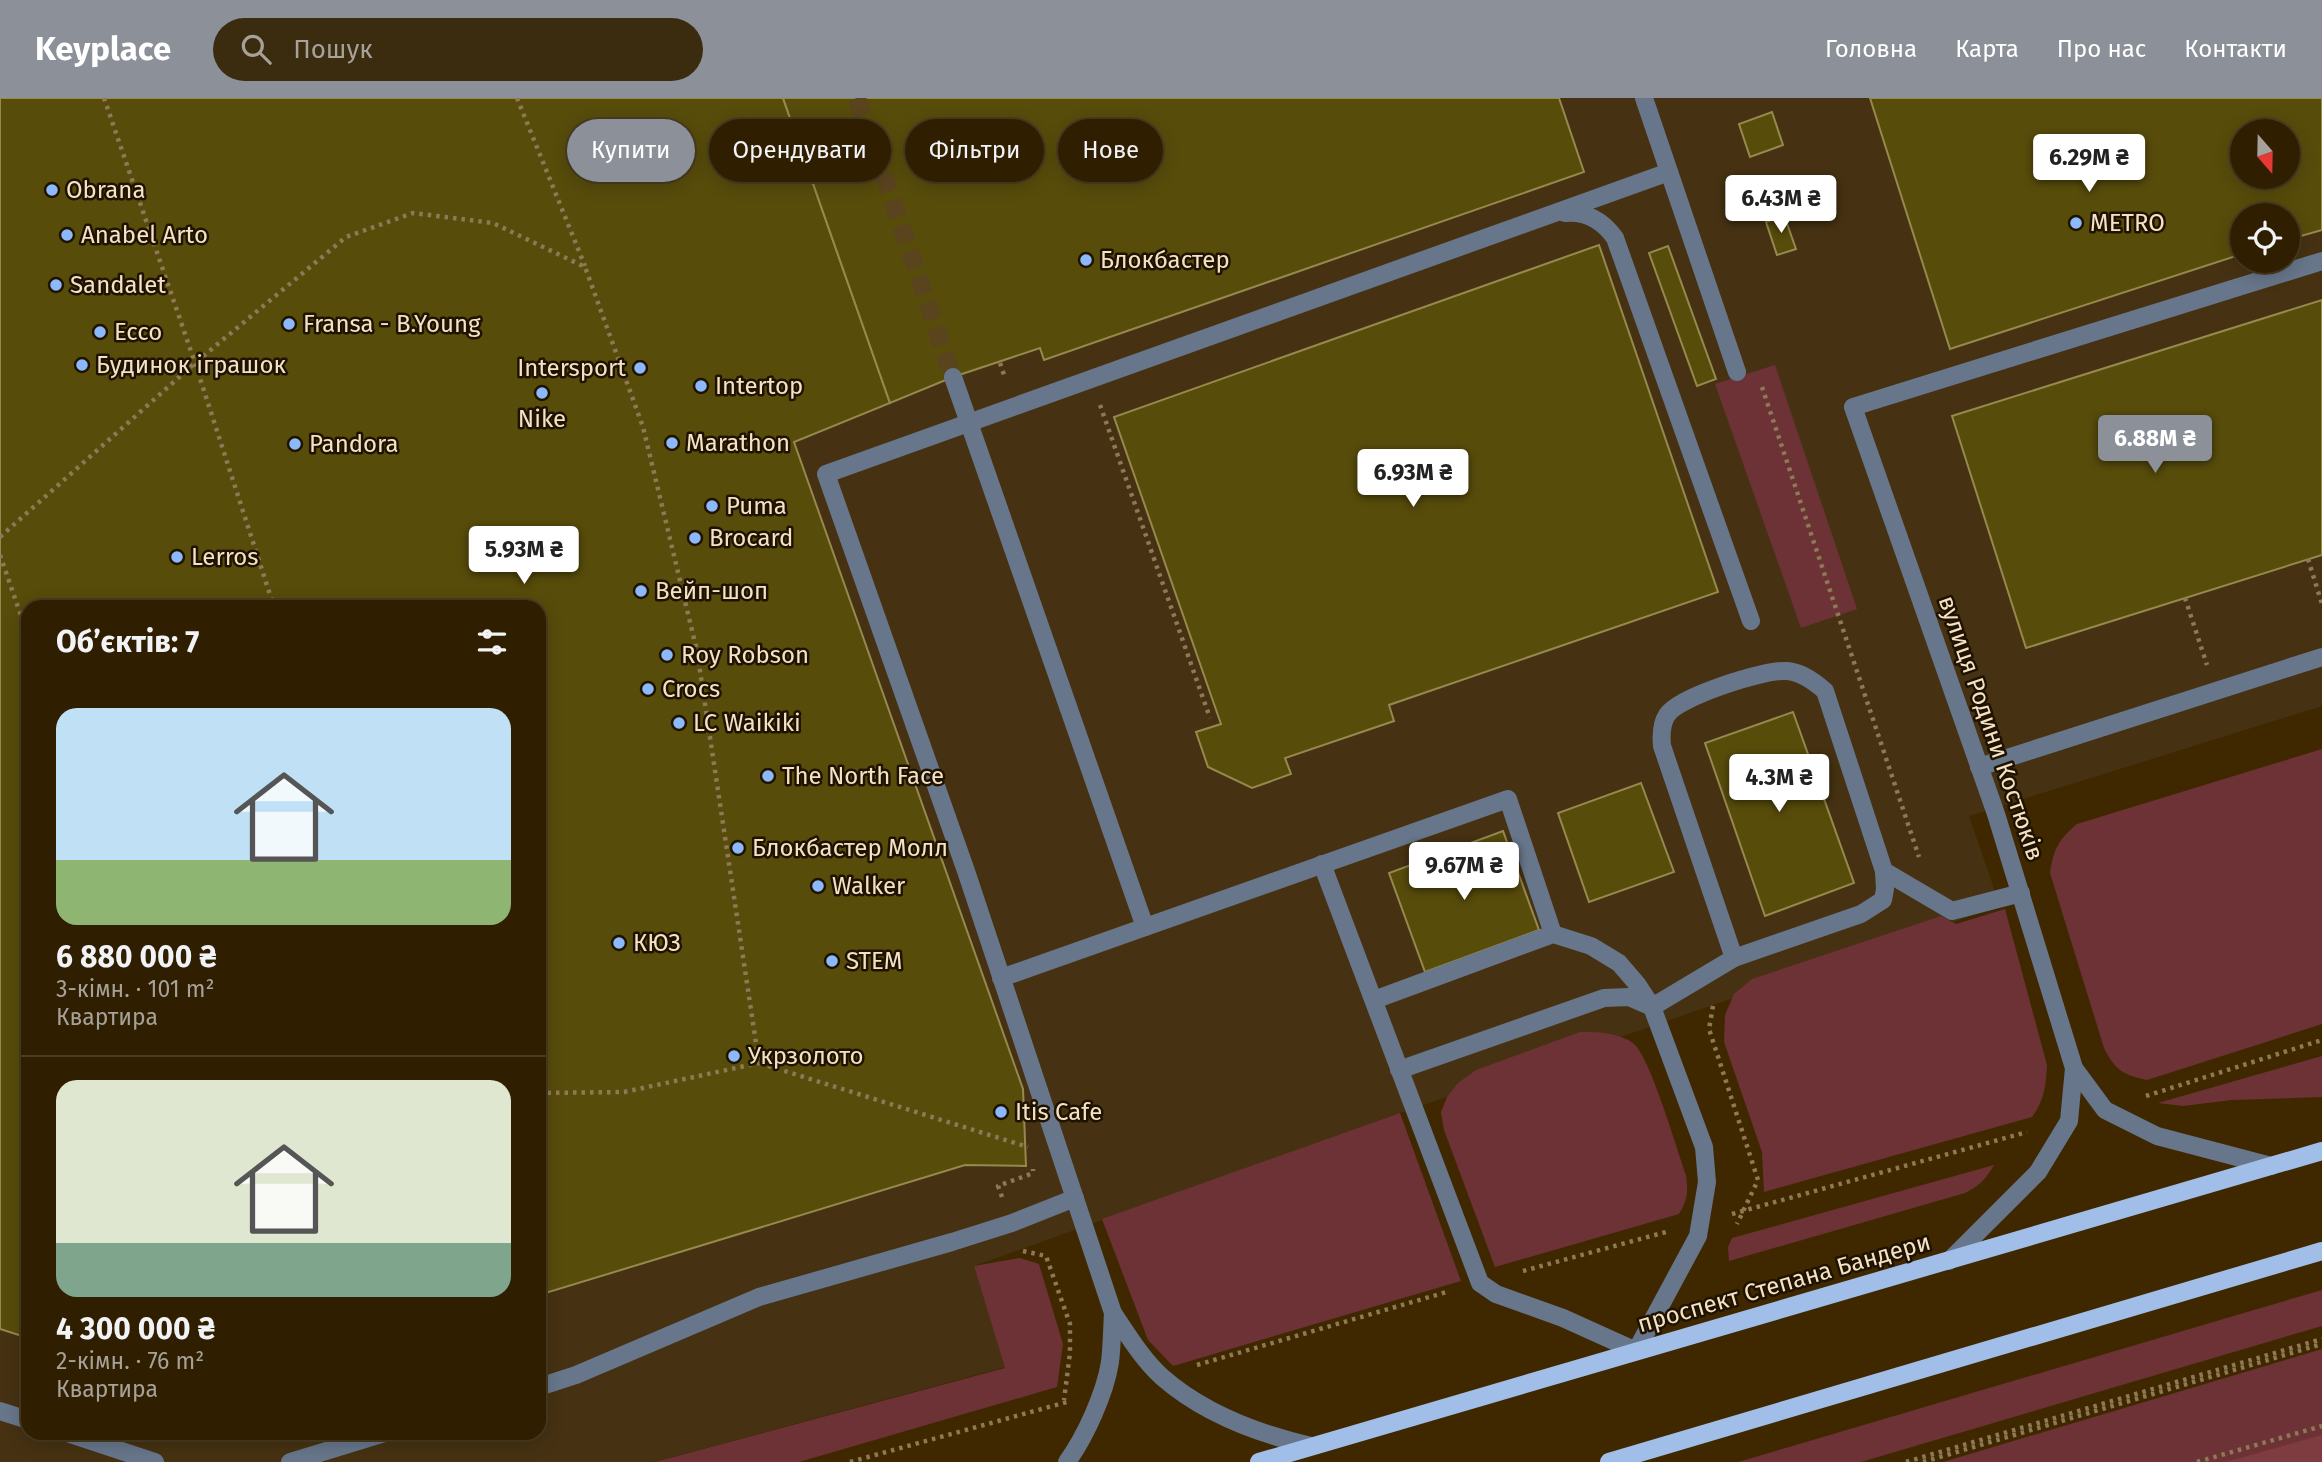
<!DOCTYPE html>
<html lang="uk">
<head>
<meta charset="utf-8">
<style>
	body { margin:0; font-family:"Fira Sans",sans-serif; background:#3b2b0f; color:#f1f3f6; height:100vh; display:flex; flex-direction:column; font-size:26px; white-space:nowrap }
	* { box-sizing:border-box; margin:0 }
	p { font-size:23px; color:#a7a299 }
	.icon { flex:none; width:38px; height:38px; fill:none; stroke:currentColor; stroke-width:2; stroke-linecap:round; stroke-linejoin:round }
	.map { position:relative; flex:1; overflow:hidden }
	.panel { position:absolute; left:21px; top:502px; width:525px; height:840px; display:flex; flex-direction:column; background:#2f1e00; border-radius:21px; box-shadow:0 4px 18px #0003,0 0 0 2px #4a3c22 }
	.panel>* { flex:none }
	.hud { position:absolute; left:567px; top:21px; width:665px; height:63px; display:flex; gap:14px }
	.needle { width:46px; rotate:160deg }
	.buttons { position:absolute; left:2230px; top:21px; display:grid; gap:14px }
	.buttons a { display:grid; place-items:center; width:70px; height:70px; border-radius:50%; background:#2f1e00; box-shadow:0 4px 18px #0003,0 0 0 2px #4a3c22; font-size:35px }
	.price { position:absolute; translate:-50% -60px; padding:0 16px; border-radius:7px; background:#fff; color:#222; font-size:23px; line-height:46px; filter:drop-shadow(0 2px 4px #0008) }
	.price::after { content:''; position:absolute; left:50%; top:42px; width:21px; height:16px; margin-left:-10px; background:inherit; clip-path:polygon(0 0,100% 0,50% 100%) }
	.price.current { background:#8c9099; color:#fff }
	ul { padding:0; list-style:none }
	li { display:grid; align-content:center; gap:14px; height:371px; padding:0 35px }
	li+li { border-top:2px solid #4a3c22 }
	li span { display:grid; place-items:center; height:217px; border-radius:21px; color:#555 }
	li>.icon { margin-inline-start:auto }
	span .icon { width:126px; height:126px; fill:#fffc; stroke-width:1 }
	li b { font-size:30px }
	h2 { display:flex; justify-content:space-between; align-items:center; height:84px; padding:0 35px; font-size:30px }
	.chip { padding:0 24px; border-radius:32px; background:#2f1e00; box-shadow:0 4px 18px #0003,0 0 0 2px #4a3c22; font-size:24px; line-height:63px }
	.chip.current { background:#8c9099; color:#fff }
	header { display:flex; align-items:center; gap:42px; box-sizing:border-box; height:98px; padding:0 35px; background:#8c9099; color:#fff }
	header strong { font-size:33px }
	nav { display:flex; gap:38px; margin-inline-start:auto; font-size:24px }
	.search { width:490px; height:63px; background:#3b2b0f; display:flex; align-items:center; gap:18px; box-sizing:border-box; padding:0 24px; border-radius:38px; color:#a7a299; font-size:26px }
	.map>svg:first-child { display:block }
	.built { fill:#463212; fill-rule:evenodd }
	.green { fill:#6c3236 }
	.forest { fill:#7e3c40 }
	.building { fill:#584c0b; stroke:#96894e; stroke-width:2; fill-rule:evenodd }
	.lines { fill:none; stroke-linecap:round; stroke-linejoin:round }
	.minor-tunnel { stroke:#5a441e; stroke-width:18; stroke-dasharray:18 9; stroke-linecap:butt }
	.path { stroke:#8d7956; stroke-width:4.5; stroke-dasharray:3.5 5; stroke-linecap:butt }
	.minor { stroke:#67768a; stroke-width:18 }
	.major { stroke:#a1bee8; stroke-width:18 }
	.poi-dot { fill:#8cb9fc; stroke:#1f1300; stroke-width:2.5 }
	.labels { text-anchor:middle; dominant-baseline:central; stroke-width:5; stroke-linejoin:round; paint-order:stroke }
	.poi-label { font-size:24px; fill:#f4e2c7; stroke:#1f1300; text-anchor:start }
	.street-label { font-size:24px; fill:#f4e2c7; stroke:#1f1300 }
</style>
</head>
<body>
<header>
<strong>Keyplace</strong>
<div class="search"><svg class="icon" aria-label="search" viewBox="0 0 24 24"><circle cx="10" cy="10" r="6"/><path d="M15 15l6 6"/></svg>Пошук</div>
<nav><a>Головна</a><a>Карта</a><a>Про нас</a><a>Контакти</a></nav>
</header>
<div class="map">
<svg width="2322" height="1364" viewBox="0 0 2322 1364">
	<rect width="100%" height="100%" fill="#3f2800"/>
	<!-- built -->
	<path class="built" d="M0 0H2322V608L1969 718 2000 808 1400 1015 974 1168 1005 1269 654 1364H0ZM2242 33H2287V79H2242ZM2242 117H2287V163H2242ZM28 509H539V1335H28Z"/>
	<!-- green -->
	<g class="green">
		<path d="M1775 267 1857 511 1801 530 1715 286Z"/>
		<path d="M2322 651V926L2147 982C2123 977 2115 972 2104 950L2050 775C2053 752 2059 741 2077 726Z"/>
		<path d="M2005 811 2047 967C2046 988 2044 1003 2032 1019L1764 1094 1762 1054 1724 944 1725 917 1734 896 1752 881 1941 818 1956 826Z"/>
		<path d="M1580 934C1598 934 1617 934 1633 945 1650 958 1677 1052 1686 1077 1688 1093 1688 1102 1679 1116L1495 1169 1444 1032 1441 1014 1447 999 1458 985 1476 972Z"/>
		<path d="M2322 958V999L2232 1002 2183 1008 2158 1005Z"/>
		<path d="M1400 1015 1461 1183 1173 1268 1148 1242 1102 1121Z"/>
		<path d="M1994 1067C1986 1081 1979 1088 1965 1095L1729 1163 1728 1149 1732 1140Z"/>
		<path d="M1020 1160 1039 1166 1063 1246 1057 1289 799 1364H655L1005 1270 974 1168Z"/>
		<path d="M2322 1192V1228L1861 1364H1738Z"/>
		<path d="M2322 1251V1364H1943Z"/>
	</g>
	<!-- forest -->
	<path class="forest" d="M2322 1337V1364H2226L2233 1362Z"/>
	<!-- building -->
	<g class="building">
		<path d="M0 0H783L890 305 794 344 1023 991 1026 1068 965 1067 539 1197V509H28V1240L0 1231Z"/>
		<path d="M783 0H1559L1584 74 1044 262 1040 250 953 279 890 305Z"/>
		<path d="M1870 0H2322V132L2287 142V117H2242V156L1950 251ZM2242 33H2287V79H2242Z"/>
		<path d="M1772 14 1783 47 1750 59 1739 26Z"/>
		<path d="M1784 117 1796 151 1777 157 1766 124Z"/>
		<path d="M1599 147 1718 494 1389 607 1394 623 1285 660 1291 676 1252 690 1208 669 1196 634 1221 626 1114 319Z"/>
		<path d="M1668 148 1716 281 1697 288 1649 155Z"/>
		<path d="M2322 202V457L2026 550 1952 318Z"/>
		<path d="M1793 614 1854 785 1765 818 1705 645Z"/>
		<path d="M1641 685 1674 774 1589 804 1558 715Z"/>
		<path d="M1503 733 1539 832 1425 874 1389 775Z"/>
	</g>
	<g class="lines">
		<!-- minor-tunnel -->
		<path class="minor-tunnel" d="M857 0 953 279"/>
		<!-- path -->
		<g class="path">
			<path d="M104 0 195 265 274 509"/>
			<path d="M517 0 585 168"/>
			<path d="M1000 265 1005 280"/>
			<path d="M1762 289 1919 759"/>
			<path d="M1100 307 1210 620"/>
			<path d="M0 439 195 265 346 139 413 115 493 125 585 169 643 329 697 553 759 965 1028 1049"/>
			<path d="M0 457 28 538"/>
			<path d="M2308 461 2322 506"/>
			<path d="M2185 500 2207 567"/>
			<path d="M1713 908 1709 931 1758 1082 1737 1126"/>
			<path d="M539 995 624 994 759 965"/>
			<path d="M2146 998 2322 942"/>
			<path d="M1002 1099 998 1088 1033 1075V1071"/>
			<path d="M1732 1116 2027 1034"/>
			<path d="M1023 1153 1046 1158 1070 1226V1255L1064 1302"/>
			<path d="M1523 1173 1666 1134"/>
			<path d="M1197 1267 1450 1193"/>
			<path d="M850 1364 1067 1304"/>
			<path d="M1906 1364 2322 1241"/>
			<path d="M1923 1364 2322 1246"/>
			<path d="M2197 1364 2322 1328"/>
		</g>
		<!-- minor -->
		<g class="minor">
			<path d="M1644 0 1737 274"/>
			<path d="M1565 115C1586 113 1603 123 1615 140L1751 523"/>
			<path d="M953 279 1145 829"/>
			<path d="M1979 669 2322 559"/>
			<path d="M1322 766 1480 1185 1496 1196 1563 1220 1636 1253 1698 1138 1707 1084 1704 1049 1652 909 1629 899 1604 900 1399 972"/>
			<path d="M1734 860 1662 648C1661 637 1661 626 1667 617 1678 599 1765 571 1787 573 1801 574 1815 584 1825 593L1884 773 1952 813 2021 795"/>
			<path d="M1001 880 1508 701 1553 836"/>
			<path d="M1374 902 1553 836 1591 848 1619 865 1637 886 1652 909 1734 860 1861 816 1883 802 1885 791 1884 773"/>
			<path d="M2271 1068 2157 1038 2105 1012 2074 970 1996 716 1853 309 2322 163"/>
			<path d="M1949 1163 2038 1074 2069 1023 2074 970"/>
			<path d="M539 1289 576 1277 759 1199 952 1144 1012 1125 1075 1100"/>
			<path d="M0 1313 28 1322"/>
			<path d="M67 1335 155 1364"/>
			<path d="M1311 1348C1259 1336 1203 1315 1162 1279 1142 1261 1128 1237 1113 1215L966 773 826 376 1669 74"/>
			<path d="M290 1364 385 1335"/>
			<path d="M1067 1364C1085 1339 1105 1296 1110 1264 1112 1248 1112 1231 1113 1215"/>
		</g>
		<!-- major -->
		<g class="major">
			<path d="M1259 1364 2322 1053"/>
			<path d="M1609 1364 2322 1153"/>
		</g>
	</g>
	<!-- markers -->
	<g class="poi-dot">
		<circle cx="52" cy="92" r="7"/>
		<circle cx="2076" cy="125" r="7"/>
		<circle cx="67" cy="137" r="7"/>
		<circle cx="1086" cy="162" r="7"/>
		<circle cx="56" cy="187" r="7"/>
		<circle cx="289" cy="226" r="7"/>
		<circle cx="100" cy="234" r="7"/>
		<circle cx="82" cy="267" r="7"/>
		<circle cx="640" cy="270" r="7"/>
		<circle cx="701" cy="288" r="7"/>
		<circle cx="542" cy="295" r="7"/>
		<circle cx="672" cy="345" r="7"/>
		<circle cx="295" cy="346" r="7"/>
		<circle cx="712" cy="408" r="7"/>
		<circle cx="695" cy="440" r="7"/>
		<circle cx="177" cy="459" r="7"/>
		<circle cx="641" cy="493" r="7"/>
		<circle cx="667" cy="557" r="7"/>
		<circle cx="648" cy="591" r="7"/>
		<circle cx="679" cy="625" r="7"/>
		<circle cx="768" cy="678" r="7"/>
		<circle cx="738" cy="750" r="7"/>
		<circle cx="818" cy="788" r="7"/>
		<circle cx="619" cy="845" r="7"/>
		<circle cx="832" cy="863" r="7"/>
		<circle cx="734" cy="958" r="7"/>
		<circle cx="1001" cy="1014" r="7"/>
	</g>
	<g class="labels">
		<!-- poi labels -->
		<g class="poi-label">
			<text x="66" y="92">Obrana</text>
			<text x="2090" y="125">METRO</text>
			<text x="81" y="137">Anabel Arto</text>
			<text x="1100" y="162">Блокбастер</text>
			<text x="70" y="187">Sandalet</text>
			<text x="303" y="226">Fransa - B.Young</text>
			<text x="114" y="234">Ecco</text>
			<text x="96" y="267">Будинок іграшок</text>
			<text x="626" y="270" text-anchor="end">Intersport</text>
			<text x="715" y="288">Intertop</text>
			<text x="542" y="321" text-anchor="middle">Nike</text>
			<text x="686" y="345">Marathon</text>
			<text x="309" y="346">Pandora</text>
			<text x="726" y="408">Puma</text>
			<text x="709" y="440">Brocard</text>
			<text x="191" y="459">Lerros</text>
			<text x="655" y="493">Вейп-шоп</text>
			<text x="681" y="557">Roy Robson</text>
			<text x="662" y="591">Crocs</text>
			<text x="693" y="625">LC Waikiki</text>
			<text x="782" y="678">The North Face</text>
			<text x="752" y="750">Блокбастер Молл</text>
			<text x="832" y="788">Walker</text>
			<text x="633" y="845">КЮЗ</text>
			<text x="846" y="863">STEM</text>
			<text x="748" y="958">Укрзолото</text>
			<text x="1015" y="1014">Itis Cafe</text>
		</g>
		<!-- street labels -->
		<g class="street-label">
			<text transform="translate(1991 630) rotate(71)">вулиця Родини Костюків</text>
			<text transform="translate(1784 1185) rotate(-16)">проспект Степана Бандери</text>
		</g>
	</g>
</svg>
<div class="buttons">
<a><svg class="needle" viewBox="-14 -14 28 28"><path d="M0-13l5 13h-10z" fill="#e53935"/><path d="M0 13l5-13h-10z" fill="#a7a299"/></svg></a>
<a><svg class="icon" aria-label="locate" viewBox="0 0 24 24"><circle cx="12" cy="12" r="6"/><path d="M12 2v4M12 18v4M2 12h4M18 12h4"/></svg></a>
</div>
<b class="price" style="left:2089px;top:96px">6.29M ₴</b>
<b class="price" style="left:1781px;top:137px">6.43M ₴</b>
<b class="price current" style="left:2155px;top:377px">6.88M ₴</b>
<b class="price" style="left:1413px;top:411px">6.93M ₴</b>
<b class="price" style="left:524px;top:488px">5.93M ₴</b>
<b class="price" style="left:1779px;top:716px">4.3M ₴</b>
<b class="price" style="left:1464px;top:804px">9.67M ₴</b>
<div class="hud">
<a class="chip current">Купити</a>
<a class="chip">Орендувати</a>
<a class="chip">Фільтри</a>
<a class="chip">Нове</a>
</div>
<section class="panel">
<h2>Об’єктів: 7<svg class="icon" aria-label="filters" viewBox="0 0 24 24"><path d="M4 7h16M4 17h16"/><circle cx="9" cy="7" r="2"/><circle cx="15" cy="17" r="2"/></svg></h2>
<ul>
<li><span style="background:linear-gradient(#bfe0f5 70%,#8fb573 0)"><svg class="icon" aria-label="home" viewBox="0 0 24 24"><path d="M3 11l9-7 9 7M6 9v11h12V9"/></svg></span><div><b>6 880 000 ₴</b><p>3-кімн. · 101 m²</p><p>Квартира</p></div></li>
<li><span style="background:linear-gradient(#dfe7d0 75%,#7fa58c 0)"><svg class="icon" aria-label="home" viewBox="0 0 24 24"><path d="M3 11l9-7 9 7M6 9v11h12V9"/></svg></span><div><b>4 300 000 ₴</b><p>2-кімн. · 76 m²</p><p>Квартира</p></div></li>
</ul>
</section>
</div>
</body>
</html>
